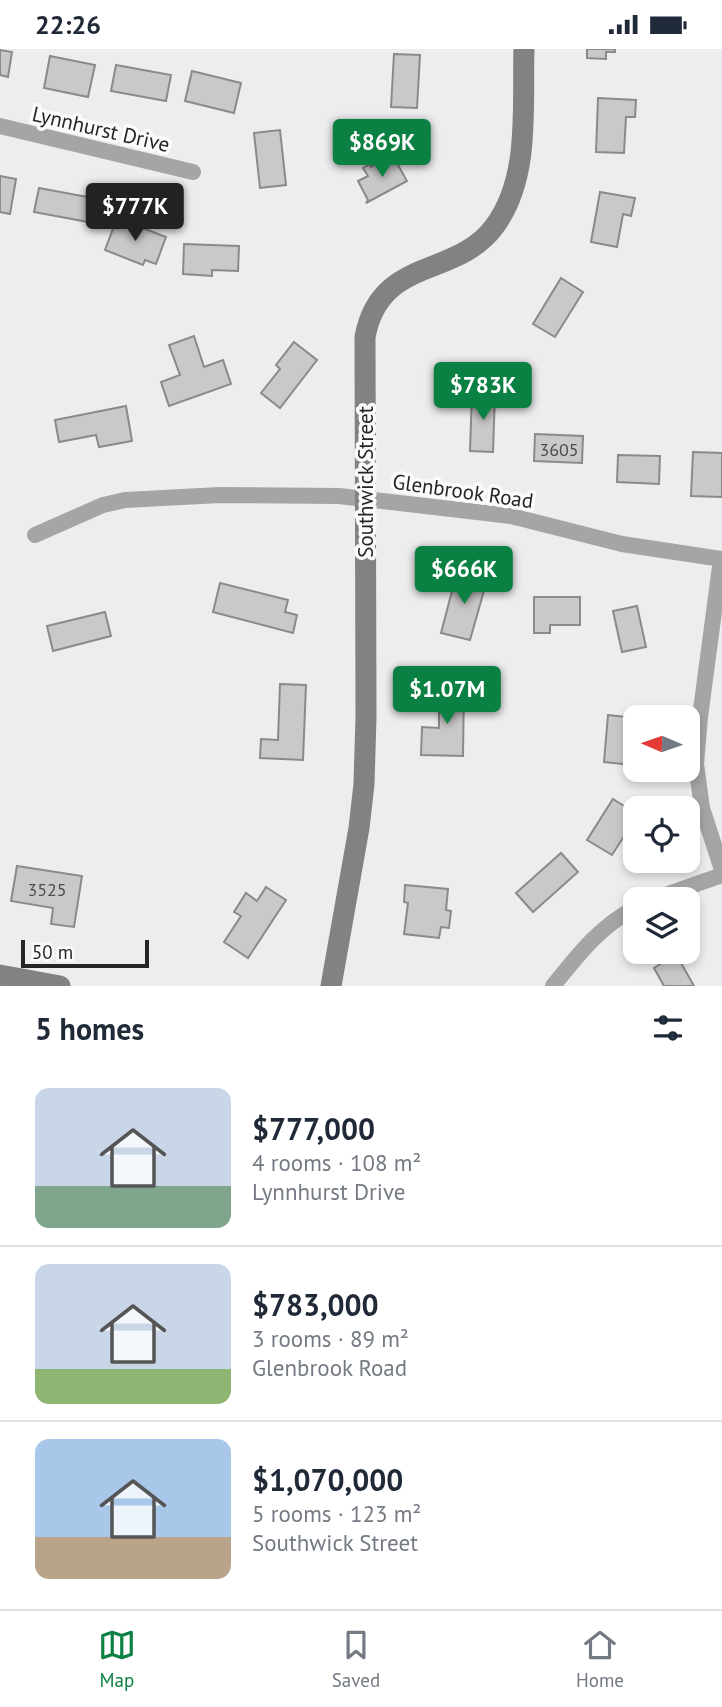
<!DOCTYPE html>
<html lang="en">
<head>
<meta charset="utf-8">
<style>
	body { margin:0; font-family:"PT Sans",sans-serif; background:#f2f2f3; color:#1f2937; height:100vh; display:flex; flex-direction:column; font-size:26px; white-space:nowrap }
	* { box-sizing:border-box; margin:0 }
	p { font-size:23px; color:#747a83 }
	.icon { flex:none; width:38px; height:38px; fill:none; stroke:currentColor; stroke-width:2; stroke-linecap:round; stroke-linejoin:round }
	.map { position:relative; height:937px; overflow:hidden }
	.details { display:flex; flex-direction:column; background:#fff; flex:1 }
	.details>* { flex:none }
	.needle { width:46px; rotate:272deg }
	.buttons { position:absolute; left:623px; top:656px; display:grid; gap:14px }
	.buttons a { display:grid; place-items:center; width:77px; height:77px; border-radius:14px; background:#fff; box-shadow:0 4px 10px #0003; font-size:35px }
	.scale { position:absolute; left:21px; bottom:18px; width:128px; box-sizing:border-box; padding-left:7px; border:4px solid #252526; border-top:0; font-size:19px; line-height:24px; white-space:nowrap; color:#252526; -webkit-text-stroke:5px #fbfbfc; paint-order:stroke }
	.price { position:absolute; translate:-50% -60px; padding:0 16px; border-radius:7px; background:#0b8043; color:#fff; font-size:23px; line-height:46px; filter:drop-shadow(0 2px 4px #0008) }
	.price::after { content:''; position:absolute; left:50%; top:42px; width:21px; height:16px; margin-left:-10px; background:inherit; clip-path:polygon(0 0,100% 0,50% 100%) }
	.price.on { background:#222; color:#fff }
	ul { padding:0; list-style:none }
	li { display:flex; align-items:center; gap:21px; height:175px; padding:0 35px }
	li+li { border-top:2px solid #e0e1e3 }
	li span { display:grid; place-items:center; flex:none; width:196px; height:140px; border-radius:14px; color:#555 }
	li>.icon { margin-inline-start:auto }
	span .icon { width:84px; height:84px; fill:#fffc; stroke-width:1 }
	li b { font-size:30px }
	h2 { display:flex; justify-content:space-between; align-items:center; height:84px; padding:0 35px; font-size:30px }
	.status { display:flex; justify-content:space-between; align-items:center; height:49px; padding:0 35px; background:#fff; direction:ltr }
	.status svg { height:19px; fill:currentColor }
	.dock { display:flex; justify-content:space-around; align-items:center; height:98px; border-top:2px solid #e0e1e3; background:#fff; font-size:19px; color:#747a83 }
	.dock a { display:grid; justify-items:center; gap:4px }
	.dock .on { color:#0b8043 }
	.map>svg:first-child { display:block }
	.building { fill:#cac8c8; stroke:#8c8a89; stroke-width:2 }
	.lines { fill:none; stroke-linecap:round; stroke-linejoin:round }
	.street { stroke:#a5a5a6; stroke-width:16 }
	.secondary { stroke:#828283; stroke-width:21 }
	.labels { text-anchor:middle; dominant-baseline:central; stroke-width:7; stroke-linejoin:round; paint-order:stroke }
	.number-label { font-size:18px; fill:#4e4e4e }
	.street-label { font-size:21px; fill:#252526; stroke:#fbfbfc }
</style>
</head>
<body>
<div class="status"><b>22:26</b><svg viewBox="0 0 49 12"><path d="M0 12V9h3v3zM5 12V6h3v6zM10 12V3h3v9zM15 12V0h3v12zM26 1h20v11H26zM47 4h2v5h-2z"/></svg></div>
<div class="map">
<svg width="722" height="937" viewBox="0 0 722 937">
	<rect width="100%" height="100%" fill="#ededef"/>
	<!-- building -->
	<g class="building">
		<path d="M587 0H615V3H606V10L587 9Z"/>
		<path d="M0 1 12 3 8 28 0 26Z"/>
		<path d="M394 5 420 6 417 59 391 58Z"/>
		<path d="M50 7 95 16 88 48 44 39Z"/>
		<path d="M116 16 171 26 166 52 111 42Z"/>
		<path d="M192 22 241 34 234 64 185 52Z"/>
		<path d="M598 49 636 51 635 68H626L624 104 596 103Z"/>
		<path d="M280 81 286 136 260 139 254 84Z"/>
		<path d="M393 107 407 132 366 154 368 151 358 132 368 127 363 119 370 115 371 118Z"/>
		<path d="M0 127 16 130 10 165 0 163Z"/>
		<path d="M39 139 93 149 88 173 34 163Z"/>
		<path d="M600 143 635 149 631 167 623 165 617 198 591 193Z"/>
		<path d="M117 169 166 188 156 215 145 211 143 216 105 201Z"/>
		<path d="M184 195 239 197 238 222 212 221V227L183 225Z"/>
		<path d="M561 229 583 243 555 288 533 275Z"/>
		<path d="M194 287 204 318 223 311 231 335 169 357 161 333 180 326 169 296Z"/>
		<path d="M294 293 317 311 280 359 261 344 280 320 276 316Z"/>
		<path d="M472 344H495L493 403 470 402Z"/>
		<path d="M126 357 132 392 99 398 96 386 59 393 55 371Z"/>
		<path d="M535 385 583 387 582 414 534 412Z"/>
		<path d="M693 403 722 404V448L691 447Z"/>
		<path d="M618 406 660 407 659 435 617 433Z"/>
		<path d="M457 523 487 531 470 591 441 584Z"/>
		<path d="M220 534 288 551 285 563 297 566 293 584 213 563Z"/>
		<path d="M534 548H580V576H550V584H534Z"/>
		<path d="M637 557 646 598 622 603 613 562Z"/>
		<path d="M105 563 111 587 53 602 47 577Z"/>
		<path d="M280 635 306 636 303 711 260 709 261 690 278 691Z"/>
		<path d="M439 638H464L463 707 421 706 422 678 439 679Z"/>
		<path d="M608 666 635 669 632 716 604 713Z"/>
		<path d="M613 750 635 764V770L612 806 587 791Z"/>
		<path d="M561 804 578 823 533 863 516 844Z"/>
		<path d="M17 817 82 827 74 878 51 875 53 859 11 852Z"/>
		<path d="M405 836 448 840 446 861 451 862 449 879 441 878 439 889 404 885 408 854 404 853Z"/>
		<path d="M266 838 286 851 248 909 224 893 241 867 234 863 246 844 257 852Z"/>
		<path d="M676 905 694 937H664L654 919Z"/>
	</g>
	<g class="lines">
		<!-- street -->
		<g class="street">
			<path d="M0 77 193 123"/>
			<path d="M35 486 103 456 125 451 220 446 339 447 511 467 622 495 722 510"/>
			<path d="M721 510 700 668 696 715 702 759 722 821"/>
			<path d="M654 850 722 826"/>
			<path d="M553 937C578 906 599 878 635 859"/>
		</g>
		<!-- secondary -->
		<g class="secondary">
			<path d="M0 926 60 937"/>
			<path d="M331 937 359 779 364 735 366 668 365 288C380 207 455 230 494 178 531 129 522 58 524 0"/>
		</g>
	</g>
	<g class="labels">
		<!-- number labels -->
		<g class="number-label">
			<text x="559" y="400">3605</text>
			<text x="47" y="840">3525</text>
		</g>
		<!-- street labels -->
		<g class="street-label">
			<text transform="translate(101 80) rotate(13)">Lynnhurst Drive</text>
			<text transform="translate(365 433) rotate(-90)">Southwick Street</text>
			<text transform="translate(463 442) rotate(8)">Glenbrook Road</text>
		</g>
	</g>
</svg>
<div class="buttons">
<a><svg class="needle" viewBox="-14 -14 28 28"><path d="M0-13l5 13h-10z" fill="#e53935"/><path d="M0 13l5-13h-10z" fill="#747a83"/></svg></a>
<a><svg class="icon" aria-label="locate" viewBox="0 0 24 24"><circle cx="12" cy="12" r="6"/><path d="M12 2v4M12 18v4M2 12h4M18 12h4"/></svg></a>
<a><svg class="icon" aria-label="layers" viewBox="0 0 24 24"><path d="M12 4l9 5-9 5-9-5zM3 14l9 5 9-5"/></svg></a>
</div>
<div class="scale">50 m</div>
<b class="price" style="left:382px;top:130px">$869K</b>
<b class="price on" style="left:135px;top:194px">$777K</b>
<b class="price" style="left:483px;top:373px">$783K</b>
<b class="price" style="left:464px;top:557px">$666K</b>
<b class="price" style="left:447px;top:677px">$1.07M</b>
</div>
<section class="details">
<h2>5 homes<svg class="icon" aria-label="filters" viewBox="0 0 24 24"><path d="M4 7h16M4 17h16"/><circle cx="9" cy="7" r="2"/><circle cx="15" cy="17" r="2"/></svg></h2>
<ul>
<li><span style="background:linear-gradient(#c9d6e8 70%,#7fa58c 0)"><svg class="icon" aria-label="home" viewBox="0 0 24 24"><path d="M3 11l9-7 9 7M6 9v11h12V9"/></svg></span><div><b>$777,000</b><p>4 rooms · 108 m²</p><p>Lynnhurst Drive</p></div></li>
<li><span style="background:linear-gradient(#c9d6e8 75%,#8fb573 0)"><svg class="icon" aria-label="home" viewBox="0 0 24 24"><path d="M3 11l9-7 9 7M6 9v11h12V9"/></svg></span><div><b>$783,000</b><p>3 rooms · 89 m²</p><p>Glenbrook Road</p></div></li>
<li><span style="background:linear-gradient(#a9c7e8 70%,#b9a48a 0)"><svg class="icon" aria-label="home" viewBox="0 0 24 24"><path d="M3 11l9-7 9 7M6 9v11h12V9"/></svg></span><div><b>$1,070,000</b><p>5 rooms · 123 m²</p><p>Southwick Street</p></div></li>
</ul>
</section>
<nav class="dock">
<a class="on"><svg class="icon" aria-label="map" viewBox="0 0 24 24"><path d="M3 6l6-2 6 2 6-2v14l-6 2-6-2-6 2zM9 4v14M15 6v14"/></svg>Map</a>
<a><svg class="icon" aria-label="saved" viewBox="0 0 24 24"><path d="M7 4h10v16l-5-4-5 4z"/></svg>Saved</a>
<a><svg class="icon" aria-label="home" viewBox="0 0 24 24"><path d="M3 11l9-7 9 7M6 9v11h12V9"/></svg>Home</a>
</nav>
</body>
</html>
